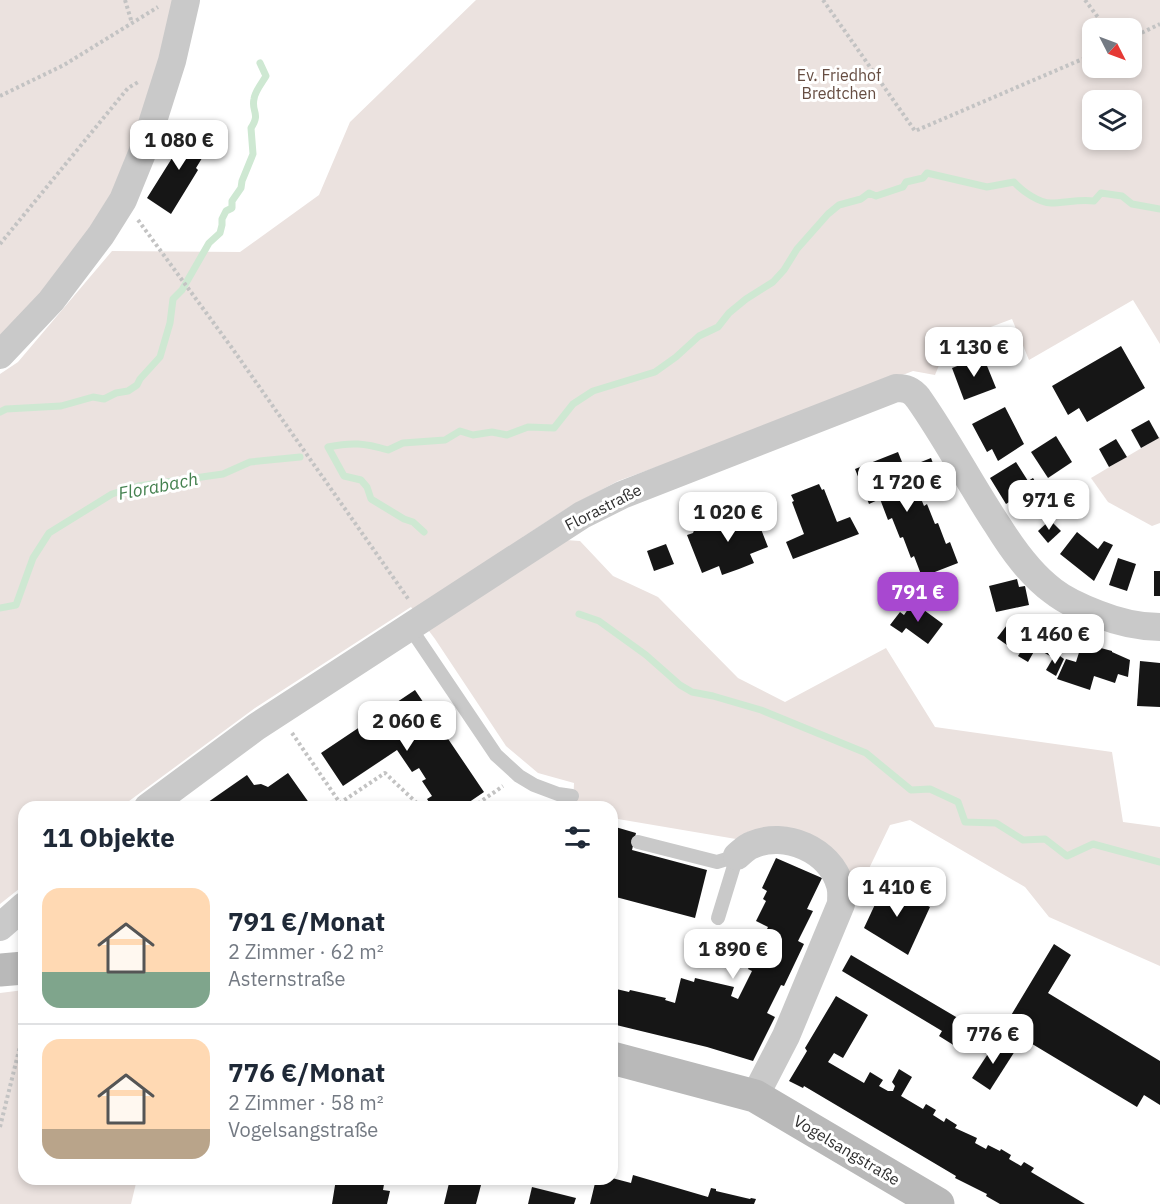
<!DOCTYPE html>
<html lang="de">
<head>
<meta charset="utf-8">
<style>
	body { margin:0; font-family:"IBM Plex Sans",sans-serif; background:#f6f6f7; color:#1f2937; height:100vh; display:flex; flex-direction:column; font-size:22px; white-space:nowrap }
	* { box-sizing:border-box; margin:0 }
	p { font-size:20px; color:#747a83 }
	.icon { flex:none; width:33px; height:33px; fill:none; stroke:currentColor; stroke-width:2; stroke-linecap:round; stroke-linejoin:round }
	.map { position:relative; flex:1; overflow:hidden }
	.sheet { position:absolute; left:18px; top:801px; width:600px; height:384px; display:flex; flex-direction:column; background:#fff; border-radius:18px; box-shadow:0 3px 9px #0003 }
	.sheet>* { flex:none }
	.needle { width:39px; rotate:132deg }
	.controls { position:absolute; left:1082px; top:18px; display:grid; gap:12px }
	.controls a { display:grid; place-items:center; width:60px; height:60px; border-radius:12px; background:#fff; box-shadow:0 3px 9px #0003; font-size:30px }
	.price { position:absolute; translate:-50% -51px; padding:0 14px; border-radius:12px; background:#fff; color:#222; font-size:20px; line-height:39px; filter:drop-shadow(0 2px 3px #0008) }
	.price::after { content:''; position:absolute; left:50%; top:36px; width:18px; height:14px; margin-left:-9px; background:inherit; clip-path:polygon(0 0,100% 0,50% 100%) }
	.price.active { background:#a848d0; color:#fff }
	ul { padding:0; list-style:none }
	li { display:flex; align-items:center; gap:18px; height:150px; padding:0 24px }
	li+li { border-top:2px solid #e0e1e3 }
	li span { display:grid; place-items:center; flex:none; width:168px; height:120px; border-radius:18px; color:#555 }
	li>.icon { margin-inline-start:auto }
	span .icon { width:72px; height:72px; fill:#fffc; stroke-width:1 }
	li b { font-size:26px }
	h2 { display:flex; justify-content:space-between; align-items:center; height:72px; padding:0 24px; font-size:26px }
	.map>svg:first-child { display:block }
	.green { fill:#ebe2df; fill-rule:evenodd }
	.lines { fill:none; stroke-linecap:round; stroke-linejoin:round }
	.stream { stroke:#cee8d2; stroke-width:7 }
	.building { fill:#161616 }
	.path { stroke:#c3c3c3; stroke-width:4; stroke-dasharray:3 3; stroke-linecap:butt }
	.lane { stroke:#c9c9c9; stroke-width:14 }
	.street { stroke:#c9c9c9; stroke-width:28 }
	.secondary { stroke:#b9b9b9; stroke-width:33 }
	.labels { text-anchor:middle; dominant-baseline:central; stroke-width:6; stroke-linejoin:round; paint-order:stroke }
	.park-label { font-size:16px; fill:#664d42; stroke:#fff }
	.street-label { font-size:16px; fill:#2f2f2f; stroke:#fff }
	.water-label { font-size:18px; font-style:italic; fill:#44814f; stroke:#fff }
</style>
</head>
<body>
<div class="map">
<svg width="1160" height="1204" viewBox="0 0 1160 1204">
	<rect width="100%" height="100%" fill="#fff"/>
	<!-- green -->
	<g class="green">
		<path d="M0 0H177L124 176 87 242 0 343Z"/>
		<path d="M476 0H1160V344L1133 300 1029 360 1012 319 948 343 935 375 913 371 756 431 618 481 569 507 523 537 580 541 613 576 658 597 738 678 785 702 886 648 935 727 1112 752 1123 822 1160 827V966L1049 917 1025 887 910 820 890 825 862 883 851 878 830 855 612 818V807H573L574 783 538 773 506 746 435 639 411 607 255 708 121 807H24V885L0 904V374L18 362 112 251 240 252 319 195 350 122ZM1092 28H1131V68H1092ZM1092 100H1131V140H1092Z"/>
		<path d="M1160 437V523L1152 526 1108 502 1091 478Z"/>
		<path d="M24 990V1179H137L131 1204H0V993Z"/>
	</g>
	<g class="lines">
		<!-- stream -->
		<g class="stream">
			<path d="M0 412 6 409 61 406 93 397 104 399 116 393 128 391 137 385 140 379 160 357 170 323 173 299 182 290 209 243 220 233 222 225V219L226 211 232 208V201L241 188 242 181 253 154 251 128C261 113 251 112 254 99 255 91 262 83 266 76L260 63"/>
			<path d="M424 532 413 522 404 519 371 499 367 487 361 480 344 476 328 447C352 442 364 443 388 450L403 443 445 440 460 431 473 435 492 432 507 435 528 427 554 428 573 404 593 391 655 372 676 357 699 336 718 327 729 313 746 299 773 282 784 270 797 249 828 214 839 205 861 199 869 193 876 196 903 187 906 182 923 178 927 173 987 187 1014 182C1022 191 1039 203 1051 203 1065 203 1079 199 1094 201L1101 193 1122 196 1132 204 1160 209"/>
			<path d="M0 608 16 605 33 558 49 533 112 494 138 486 223 474 250 462 300 457"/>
			<path d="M579 614 599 621 646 655 680 685 692 692 713 696 761 710 866 753 911 790 930 789 958 802 965 822 996 823 1023 840 1045 839 1067 856 1093 844 1160 862"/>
		</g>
	</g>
	<!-- building -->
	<g class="building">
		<path d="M185 129 210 145 196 168 198 170 171 214 147 198 174 155 170 152Z"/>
		<path d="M1121 346 1145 388 1087 422 1079 408 1068 415 1052 386Z"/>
		<path d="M983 356 996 388 964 400 952 368Z"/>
		<path d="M1005 407 1024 444 998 461 992 449 987 452 972 424Z"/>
		<path d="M1149 420 1159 438 1141 448 1131 430Z"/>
		<path d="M1056 436 1072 462 1048 478 1031 452Z"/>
		<path d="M1116 439 1127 457 1109 467 1099 449Z"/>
		<path d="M898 452 912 487 916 486 924 506 927 504 935 524 938 523 946 544 950 542 958 563 922 577 914 556 911 558 903 537 900 538 892 518 888 520 880 499 869 504 855 469Z"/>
		<path d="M931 458 938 477 928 481 921 462Z"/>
		<path d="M1016 462 1028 481 1033 478 1040 489 1026 498 1023 493 1006 504 990 478Z"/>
		<path d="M819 484 822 490 824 489 837 522 850 517 859 534 793 559 786 542 804 534 792 502 794 501 791 495Z"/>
		<path d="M753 509 768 547 750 554 754 563 739 569 722 575 719 566 702 573 687 535 693 533 695 528 701 526 706 528 734 517 736 512 742 510 746 512Z"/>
		<path d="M1050 520 1061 531 1048 543 1038 531Z"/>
		<path d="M1077 532 1098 549 1104 541 1113 545 1094 581 1060 554Z"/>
		<path d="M666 544 674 564 654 571 647 551Z"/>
		<path d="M1118 558 1136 564 1127 591 1109 585Z"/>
		<rect x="1154" y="571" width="6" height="25"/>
		<path d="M940 577 945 586 928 597 923 588Z"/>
		<path d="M1017 579 1019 587 1025 586 1029 605 996 612 989 586Z"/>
		<path d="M913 602 943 624 928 644 906 628 902 633 890 625 900 612 904 615Z"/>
		<path d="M1042 617 1066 630 1050 656 1036 648 1028 662 1018 656Z"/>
		<path d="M1010 621 1020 628 1007 645 997 638Z"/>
		<path d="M1082 643 1112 651V652L1130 660 1128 677 1118 674 1115 683 1094 676 1090 690 1057 679 1066 659 1076 662Z"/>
		<path d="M1056 653 1064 659 1056 676 1046 670Z"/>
		<path d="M1140 661 1160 663V707L1137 706Z"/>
		<path d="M415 690 484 792 462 807H445L442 802 432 807 427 799 432 796 422 781 426 779 419 768 412 772 397 750 343 786 321 753Z"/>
		<path d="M288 773 312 807H268L266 804 263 807H201L247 775 254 785 261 784 268 787Z"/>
		<path d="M612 826 636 833 632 850 707 870 695 918 612 896Z"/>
		<path d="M776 858 822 878 807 909 813 911 798 941 804 944 784 986 781 985 767 1013 775 1017 753 1061 707 1047 612 1024V988L629 992 630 990 666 998 665 1000 675 1003 681 978 694 982 695 978 734 987 731 996 738 999 752 971 748 969 768 927 756 921 766 901 763 899 767 891 762 888Z"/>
		<path d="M885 883 930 907 908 955 864 928Z"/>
		<path d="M1054 944 1071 955 1048 993 1160 1061V1105L1144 1095 1137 1107 1004 1027Z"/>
		<path d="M851 955 968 1024 955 1046 939 1036 942 1031 842 971Z"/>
		<path d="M836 996 868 1015 843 1058 834 1053 828 1062 864 1083 870 1072 883 1080 879 1086 888 1091H893L895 1086 892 1082 899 1069 912 1077 901 1096 923 1109 926 1104 936 1110 933 1115 944 1122 946 1118 957 1125 955 1128 977 1138 975 1143 986 1149 988 1145 1000 1151 1001 1149 1011 1155 1009 1159 1021 1166 1024 1162 1034 1168 1031 1172 1085 1204H1000L986 1196 987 1194 955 1178 956 1176 804 1086 803 1088 789 1081 807 1051 805 1048Z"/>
		<path d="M997 1040 1015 1051 990 1090 972 1078Z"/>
		<path d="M633 1175 708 1197 711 1188 716 1189V1191L750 1199 751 1198 756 1199 754 1204H590L596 1179 612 1178 631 1183Z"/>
		<path d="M336 1179H385L383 1190 390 1191 387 1204H332Z"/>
		<path d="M450 1179 481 1185 476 1204H444Z"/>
		<path d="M532 1187 576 1198 574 1204H528Z"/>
	</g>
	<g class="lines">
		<!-- path -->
		<g class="path">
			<path d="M125 0 132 23"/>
			<path d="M823 0 915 131 1092 55"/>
			<path d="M1085 0 1106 28"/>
			<path d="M1131 38 1160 24"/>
			<path d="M0 96 64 65 158 7"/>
			<path d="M138 220 232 348 409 600"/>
			<path d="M0 244 128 88 140 81"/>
			<path d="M292 733 340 803 385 773 421 807"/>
			<path d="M473 807 503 786"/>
			<path d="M0 1127 24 1030"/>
		</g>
		<!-- lane -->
		<g class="lane">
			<path d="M409 626 496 755 519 776 534 785 558 794 572 796"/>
			<path d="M638 842 717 862 737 856 718 918"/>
		</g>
		<!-- street -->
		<g class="street">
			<path d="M0 355 51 301 101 235 123 200 145 146 172 61 186 0"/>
			<path d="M148 807 256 727 582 515 622 495 896 388C906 388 912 390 918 398 947 439 970 484 998 526 1013 550 1030 574 1053 591 1067 602 1082 608 1098 614 1118 622 1139 627 1160 627"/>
			<path d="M737 856C742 852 746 847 752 845 785 830 830 850 840 885 842 891 841 898 841 904L786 1036 755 1096"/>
			<path d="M0 927 24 906"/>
		</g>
		<!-- secondary -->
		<g class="secondary">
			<path d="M0 970 24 968"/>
			<path d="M612 1058 755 1096 938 1204"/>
		</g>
	</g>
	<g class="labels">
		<!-- park labels -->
		<g class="park-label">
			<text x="839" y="75">Ev. Friedhof<tspan x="839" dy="18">Bredtchen</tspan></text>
		</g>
		<!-- street labels -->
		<g class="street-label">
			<text transform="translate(603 507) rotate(-27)">Florastraße</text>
			<text transform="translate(847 1150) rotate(31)">Vogelsangstraße</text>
		</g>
		<!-- water labels -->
		<g class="water-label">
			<text transform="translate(158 486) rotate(-11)">Florabach</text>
		</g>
	</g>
</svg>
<div class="controls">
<a><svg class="needle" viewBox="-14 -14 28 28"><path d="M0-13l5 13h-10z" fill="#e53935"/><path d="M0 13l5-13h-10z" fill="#747a83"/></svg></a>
<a><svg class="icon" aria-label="layers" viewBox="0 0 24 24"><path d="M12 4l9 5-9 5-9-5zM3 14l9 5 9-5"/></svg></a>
</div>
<b class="price" style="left:179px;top:171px">1 080 €</b>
<b class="price" style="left:974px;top:378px">1 130 €</b>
<b class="price" style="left:907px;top:513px">1 720 €</b>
<b class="price" style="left:1049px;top:531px">971 €</b>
<b class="price" style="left:728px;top:543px">1 020 €</b>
<b class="price active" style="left:918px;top:623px">791 €</b>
<b class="price" style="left:1055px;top:665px">1 460 €</b>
<b class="price" style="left:407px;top:752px">2 060 €</b>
<b class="price" style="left:897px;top:918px">1 410 €</b>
<b class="price" style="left:733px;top:980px">1 890 €</b>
<b class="price" style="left:993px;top:1065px">776 €</b>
<section class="sheet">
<h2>11 Objekte<svg class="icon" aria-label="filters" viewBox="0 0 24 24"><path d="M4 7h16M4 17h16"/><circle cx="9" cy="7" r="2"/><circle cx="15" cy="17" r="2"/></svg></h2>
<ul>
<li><span style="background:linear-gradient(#ffd9b3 70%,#7fa58c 0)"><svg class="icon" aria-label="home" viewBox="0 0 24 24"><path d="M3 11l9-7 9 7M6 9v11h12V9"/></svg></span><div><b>791 €/Monat</b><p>2 Zimmer · 62 m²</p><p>Asternstraße</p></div></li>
<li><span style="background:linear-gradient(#ffd9b3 75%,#b9a48a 0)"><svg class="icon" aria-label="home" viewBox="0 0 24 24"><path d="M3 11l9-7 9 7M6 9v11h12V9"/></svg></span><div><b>776 €/Monat</b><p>2 Zimmer · 58 m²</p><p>Vogelsangstraße</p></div></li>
</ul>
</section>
</div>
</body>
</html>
